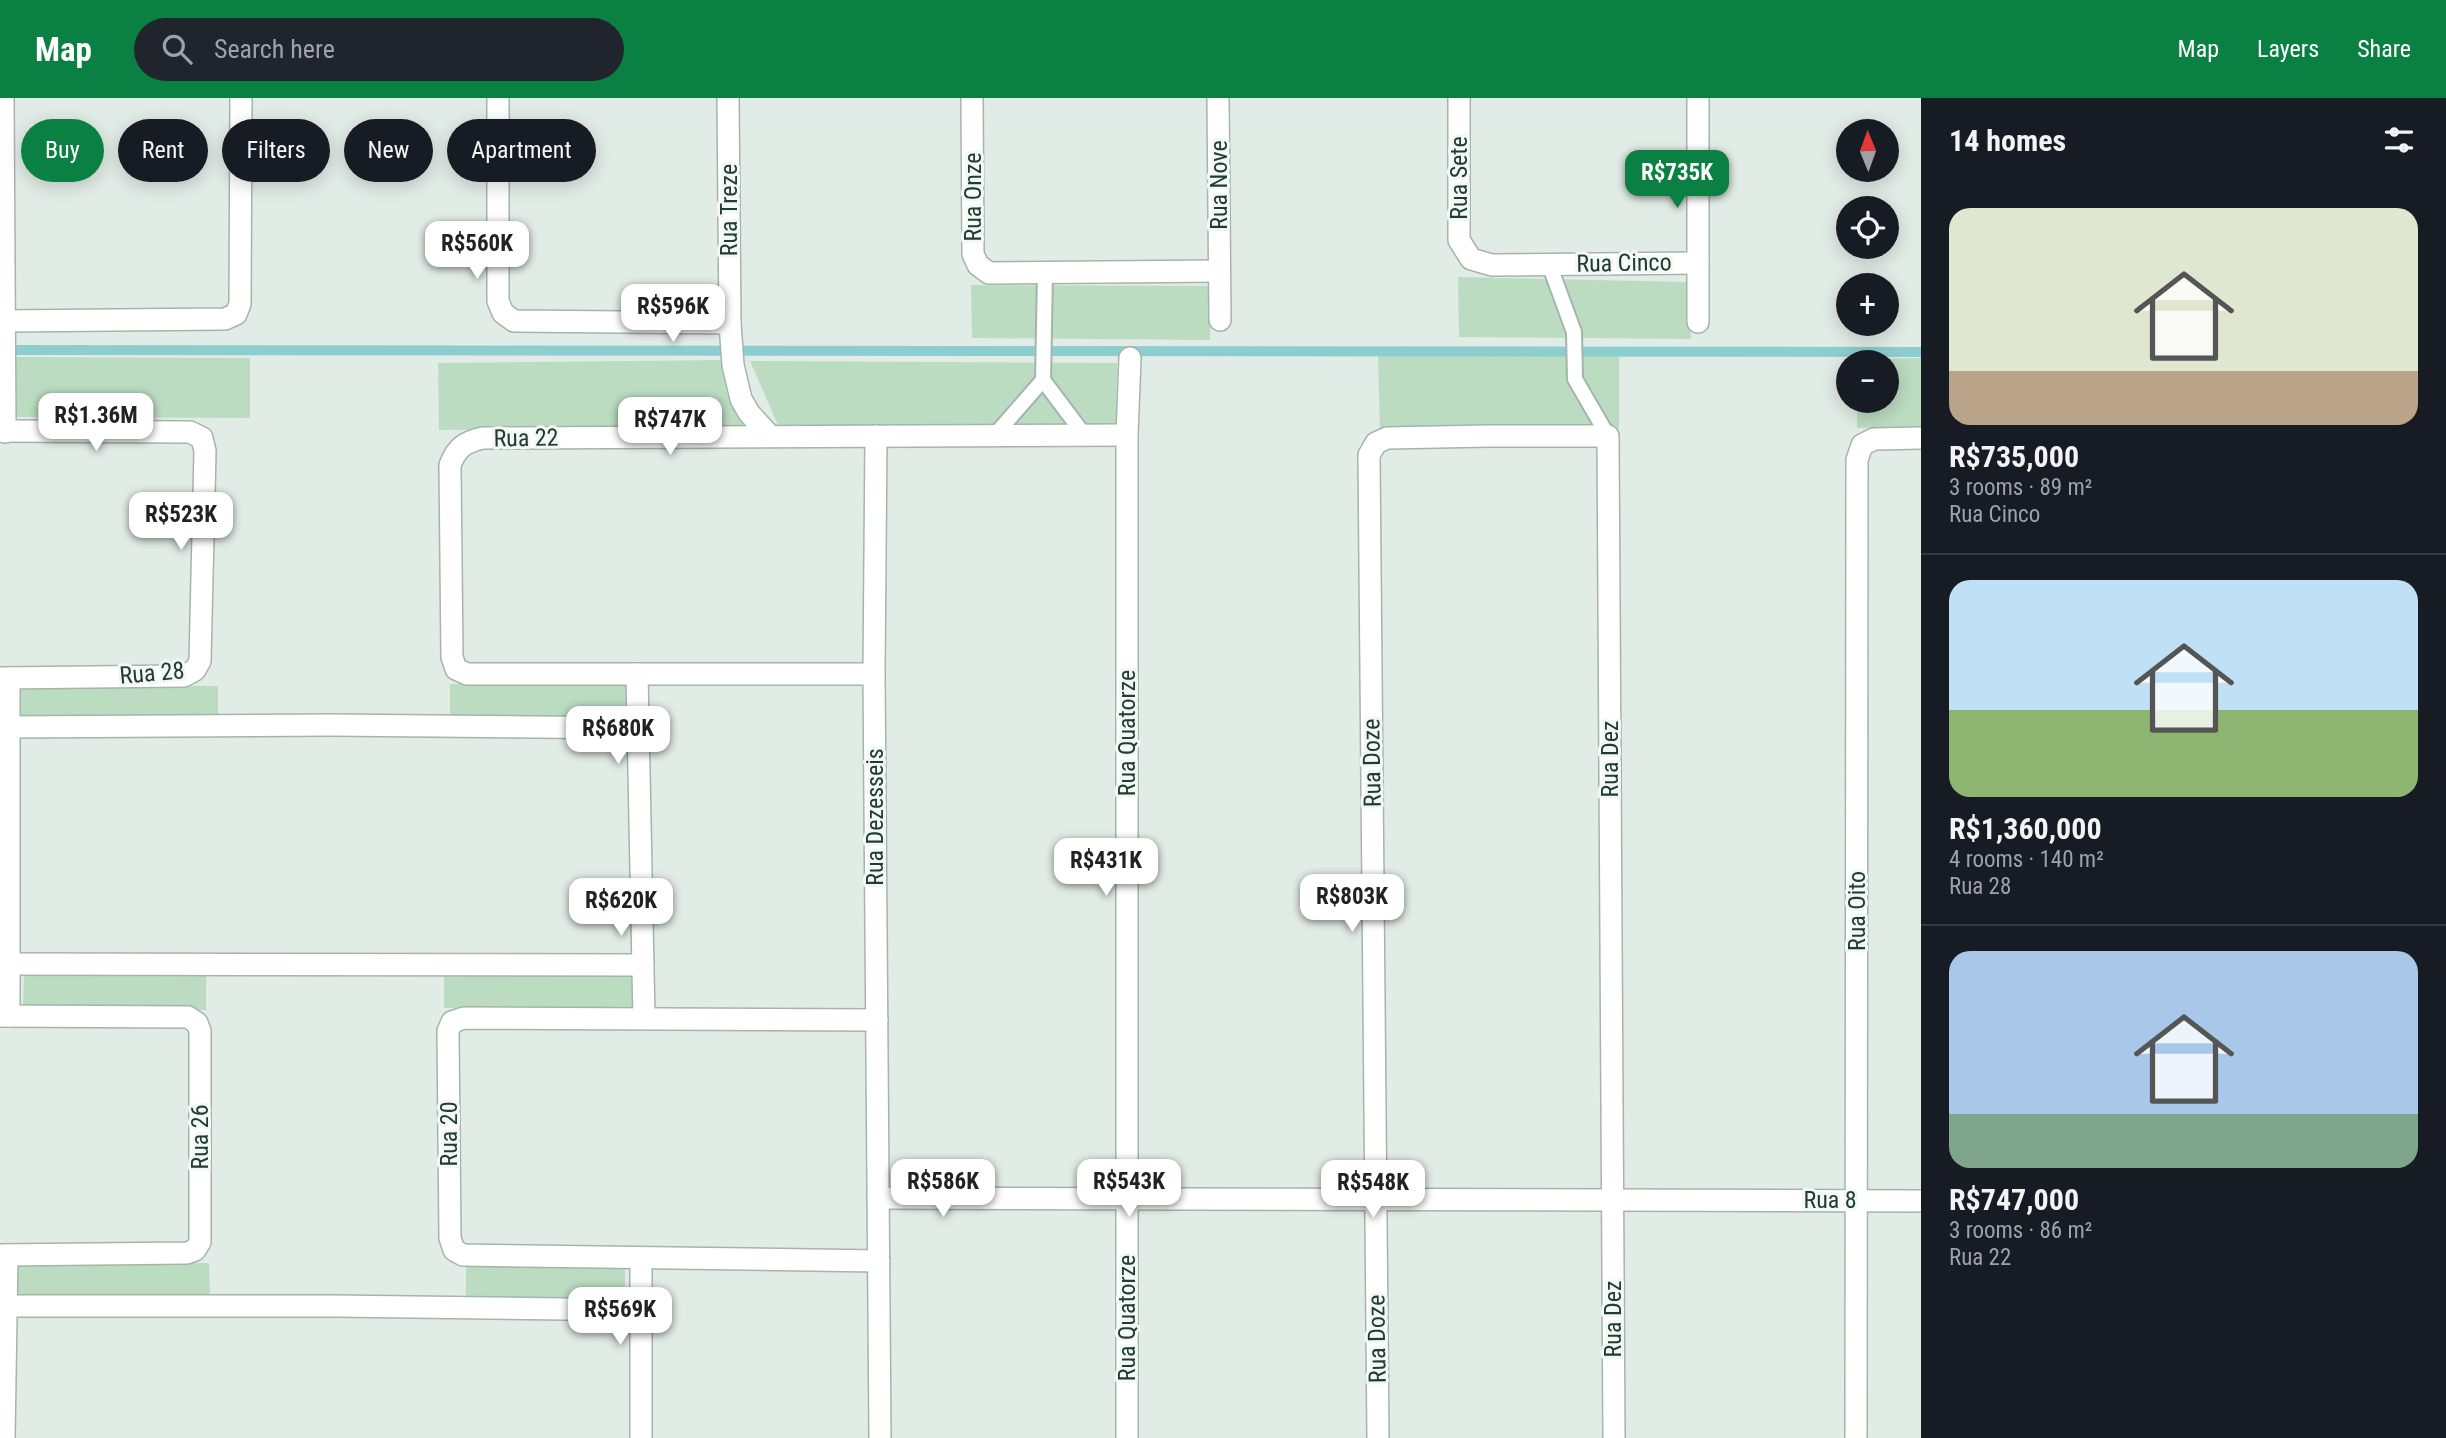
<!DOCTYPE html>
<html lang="en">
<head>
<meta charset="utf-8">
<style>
	body { margin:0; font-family:"Roboto Condensed",sans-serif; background:#20242c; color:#f1f3f6; height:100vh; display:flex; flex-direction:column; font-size:26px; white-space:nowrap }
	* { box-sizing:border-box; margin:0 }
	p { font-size:23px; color:#9ea1a6 }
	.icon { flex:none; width:38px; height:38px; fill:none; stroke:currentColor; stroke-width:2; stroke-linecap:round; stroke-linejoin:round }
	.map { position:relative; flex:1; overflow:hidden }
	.sheet { display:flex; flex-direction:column; background:#171b24; width:525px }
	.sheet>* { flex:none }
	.top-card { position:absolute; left:21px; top:21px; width:665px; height:63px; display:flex; gap:14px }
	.needle { width:46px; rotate:359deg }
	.tools { position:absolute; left:1836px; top:21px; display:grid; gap:14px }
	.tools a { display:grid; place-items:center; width:63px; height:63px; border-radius:50%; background:#171b24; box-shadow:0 4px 18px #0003; font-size:35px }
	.price { position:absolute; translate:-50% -60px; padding:0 16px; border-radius:14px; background:#fff; color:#222; font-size:23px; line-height:46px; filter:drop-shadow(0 2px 4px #0008) }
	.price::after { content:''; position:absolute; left:50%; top:42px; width:21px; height:16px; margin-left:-10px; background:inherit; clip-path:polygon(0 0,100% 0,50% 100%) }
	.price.on { background:#0b8043; color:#fff }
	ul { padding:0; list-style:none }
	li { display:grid; align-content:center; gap:14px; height:371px; padding:0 28px }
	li+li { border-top:2px solid #363941 }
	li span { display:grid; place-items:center; height:217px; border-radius:21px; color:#555 }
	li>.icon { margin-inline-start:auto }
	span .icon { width:126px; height:126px; fill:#fffc; stroke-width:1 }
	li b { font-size:30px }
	h2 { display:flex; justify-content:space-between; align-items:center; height:84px; padding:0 28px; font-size:30px }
	.tag { padding:0 24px; border-radius:32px; background:#171b24; box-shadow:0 4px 18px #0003; font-size:24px; line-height:63px }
	.tag.on { background:#0b8043; color:#fff }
	header { display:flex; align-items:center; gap:42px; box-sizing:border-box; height:98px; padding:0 35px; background:#0b8043; color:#fff }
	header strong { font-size:33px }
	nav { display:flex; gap:38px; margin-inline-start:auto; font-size:24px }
	.search { width:490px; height:63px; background:#20242c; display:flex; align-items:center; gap:18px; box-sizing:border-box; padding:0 24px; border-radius:38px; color:#9ea1a6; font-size:26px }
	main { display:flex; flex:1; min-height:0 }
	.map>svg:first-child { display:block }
	.green { fill:#bbdcc0 }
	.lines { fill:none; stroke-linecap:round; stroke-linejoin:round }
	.stream { stroke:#8ccdcf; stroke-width:10 }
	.lane-casing { stroke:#a5b4ac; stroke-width:18 }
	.street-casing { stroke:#a5b4ac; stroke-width:24 }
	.lane { stroke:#fff; stroke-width:14 }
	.street { stroke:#fff; stroke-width:21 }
	.labels { text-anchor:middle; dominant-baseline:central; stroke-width:6; stroke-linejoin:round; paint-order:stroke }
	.street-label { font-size:24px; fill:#223c32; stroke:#f2f8f4 }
</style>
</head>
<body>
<header>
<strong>Map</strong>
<div class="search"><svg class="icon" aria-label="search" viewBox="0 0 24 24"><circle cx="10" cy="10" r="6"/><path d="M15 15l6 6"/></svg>Search here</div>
<nav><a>Map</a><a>Layers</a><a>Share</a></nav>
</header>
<main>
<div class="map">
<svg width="1921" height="1340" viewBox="0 0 1921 1340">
	<rect width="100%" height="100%" fill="#e2ece6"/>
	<!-- green -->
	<g class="green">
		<path d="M1458 179 1687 184 1691 241 1459 239Z"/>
		<path d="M971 187 1212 188 1210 242 972 240Z"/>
		<path d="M1619 256V330L1380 331 1378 258Z"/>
		<path d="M15 259 250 260V320L14 319Z"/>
		<path d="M1921 260V329L1857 330V303H1886V264H1856V261Z"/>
		<path d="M725 262 727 296 750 328 439 332 438 265Z"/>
		<path d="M750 263 1117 265 1116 330 778 327Z"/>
		<path d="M450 586 628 587V621L450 618Z"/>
		<path d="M17 588H218V622L18 621Z"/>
		<path d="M24 876H206V912L23 911Z"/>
		<path d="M444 877H634V912L444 910Z"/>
		<path d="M209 1165 210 1202 18 1200V1166Z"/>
		<path d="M466 1165 625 1170V1205L466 1201Z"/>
	</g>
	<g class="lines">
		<!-- stream -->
		<path class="stream" d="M4 252 1921 254"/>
		<!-- lane casing -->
		<g class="lane-casing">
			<g id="lane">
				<path d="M1549 166 1574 234 1575 281 1608 338"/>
				<path d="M1043 282 1085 338"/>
				<path d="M994 338 1043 282 1045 175"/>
			</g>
		</g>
		<!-- street casing -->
		<g class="street-casing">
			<g id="street">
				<path d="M3 0 5 334"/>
				<path d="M498 0V203L503 215 514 223 730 225"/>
				<path d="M728 0 730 225 733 267 741 301 749 315 770 338"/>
				<path d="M972 0 973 156 978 167 989 175 1219 173"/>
				<path d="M1218 0 1220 222"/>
				<path d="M1459 0V142L1471 161 1492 167 1698 165"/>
				<path d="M1698 0V224"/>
				<path d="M4 223 225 221 236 216 240 206 241 0"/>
				<path d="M0 333 190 334 202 340 205 353 200 563 195 572 184 578 0 580"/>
				<path d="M876 338 874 576 880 1340"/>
				<path d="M637 576 644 920"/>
				<path d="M874 576H467L456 571 452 559 450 367C457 349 465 344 483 340L1127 337"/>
				<path d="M9 580V918"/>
				<path d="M8 629 331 627 638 630"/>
				<path d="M9 866 643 867"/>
				<path d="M0 918 188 919 197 925 200 933V1144L195 1152 187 1155 0 1157"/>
				<path d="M877 922 464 920 452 924 448 933 450 1140 454 1152 463 1157 879 1163"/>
				<path d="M878 1100 1921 1103"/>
				<path d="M641 1161V1340"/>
				<path d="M6 1208H334L641 1212"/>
				<path d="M4 1340 7 1157"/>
				<path d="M1127 1340V337L1130 260"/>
				<path d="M1378 1340 1369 357 1376 345 1387 340 1489 338H1608L1614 1340"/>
				<path d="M1856 1340 1857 362 1862 347 1874 341 1921 340"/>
			</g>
		</g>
		<!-- lane -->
		<use href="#lane" class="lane"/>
		<!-- street -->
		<use href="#street" class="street"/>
	</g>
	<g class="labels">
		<!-- street labels -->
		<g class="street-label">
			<text transform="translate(1459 80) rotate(-90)">Rua Sete</text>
			<text transform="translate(1219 87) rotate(-90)">Rua Nove</text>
			<text transform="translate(973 99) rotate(-90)">Rua Onze</text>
			<text transform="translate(729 112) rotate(-90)">Rua Treze</text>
			<text transform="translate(1624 165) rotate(-1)">Rua Cinco</text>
			<text transform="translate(526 340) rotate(-1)">Rua 22</text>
			<text transform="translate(152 575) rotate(-5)">Rua 28</text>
			<text transform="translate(1127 635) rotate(-90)">Rua Quatorze</text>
			<text transform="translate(1610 661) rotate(-90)">Rua Dez</text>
			<text transform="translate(1372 665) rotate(-91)">Rua Doze</text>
			<text transform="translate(875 719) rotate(-90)">Rua Dezesseis</text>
			<text transform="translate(1857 813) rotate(-90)">Rua Oito</text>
			<text transform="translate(449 1036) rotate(-90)">Rua 20</text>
			<text transform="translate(200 1039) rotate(-90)">Rua 26</text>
			<text x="1830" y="1102">Rua 8</text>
			<text transform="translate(1127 1220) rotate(-90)">Rua Quatorze</text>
			<text transform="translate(1613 1221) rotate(-90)">Rua Dez</text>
			<text transform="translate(1377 1241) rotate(-91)">Rua Doze</text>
		</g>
	</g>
</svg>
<div class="tools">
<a><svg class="needle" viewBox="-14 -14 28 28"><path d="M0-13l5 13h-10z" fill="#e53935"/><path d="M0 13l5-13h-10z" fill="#9ea1a6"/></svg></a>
<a><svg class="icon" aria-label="locate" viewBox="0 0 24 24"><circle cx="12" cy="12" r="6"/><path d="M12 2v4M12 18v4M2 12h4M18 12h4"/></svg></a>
<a>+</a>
<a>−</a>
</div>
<b class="price on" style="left:1677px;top:112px">R$735K</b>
<b class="price" style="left:477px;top:183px">R$560K</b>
<b class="price" style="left:673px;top:246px">R$596K</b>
<b class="price" style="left:96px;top:355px">R$1.36M</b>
<b class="price" style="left:670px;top:359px">R$747K</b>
<b class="price" style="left:181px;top:454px">R$523K</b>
<b class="price" style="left:618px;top:668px">R$680K</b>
<b class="price" style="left:1106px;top:800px">R$431K</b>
<b class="price" style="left:1352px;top:836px">R$803K</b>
<b class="price" style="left:621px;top:840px">R$620K</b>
<b class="price" style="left:943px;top:1121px">R$586K</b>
<b class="price" style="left:1129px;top:1121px">R$543K</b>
<b class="price" style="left:1373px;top:1122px">R$548K</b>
<b class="price" style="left:620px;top:1249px">R$569K</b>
<div class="top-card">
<a class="tag on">Buy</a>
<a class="tag">Rent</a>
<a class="tag">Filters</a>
<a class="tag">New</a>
<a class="tag">Apartment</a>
</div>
</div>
<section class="sheet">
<h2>14 homes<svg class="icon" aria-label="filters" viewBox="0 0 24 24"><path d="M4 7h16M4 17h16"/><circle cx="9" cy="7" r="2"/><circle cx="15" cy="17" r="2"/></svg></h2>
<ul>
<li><span style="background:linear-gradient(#dfe7d0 75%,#b9a48a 0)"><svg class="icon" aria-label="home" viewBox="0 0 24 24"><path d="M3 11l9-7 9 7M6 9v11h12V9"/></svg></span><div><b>R$735,000</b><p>3 rooms · 89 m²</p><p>Rua Cinco</p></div></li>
<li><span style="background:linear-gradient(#bfe0f5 60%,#8fb573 0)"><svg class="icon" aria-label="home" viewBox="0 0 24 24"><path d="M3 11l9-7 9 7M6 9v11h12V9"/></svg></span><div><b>R$1,360,000</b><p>4 rooms · 140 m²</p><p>Rua 28</p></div></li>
<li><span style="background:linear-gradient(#a9c7e8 75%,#7fa58c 0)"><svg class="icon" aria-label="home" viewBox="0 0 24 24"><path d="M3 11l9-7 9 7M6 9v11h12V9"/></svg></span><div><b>R$747,000</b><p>3 rooms · 86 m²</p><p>Rua 22</p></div></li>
</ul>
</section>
</main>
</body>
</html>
